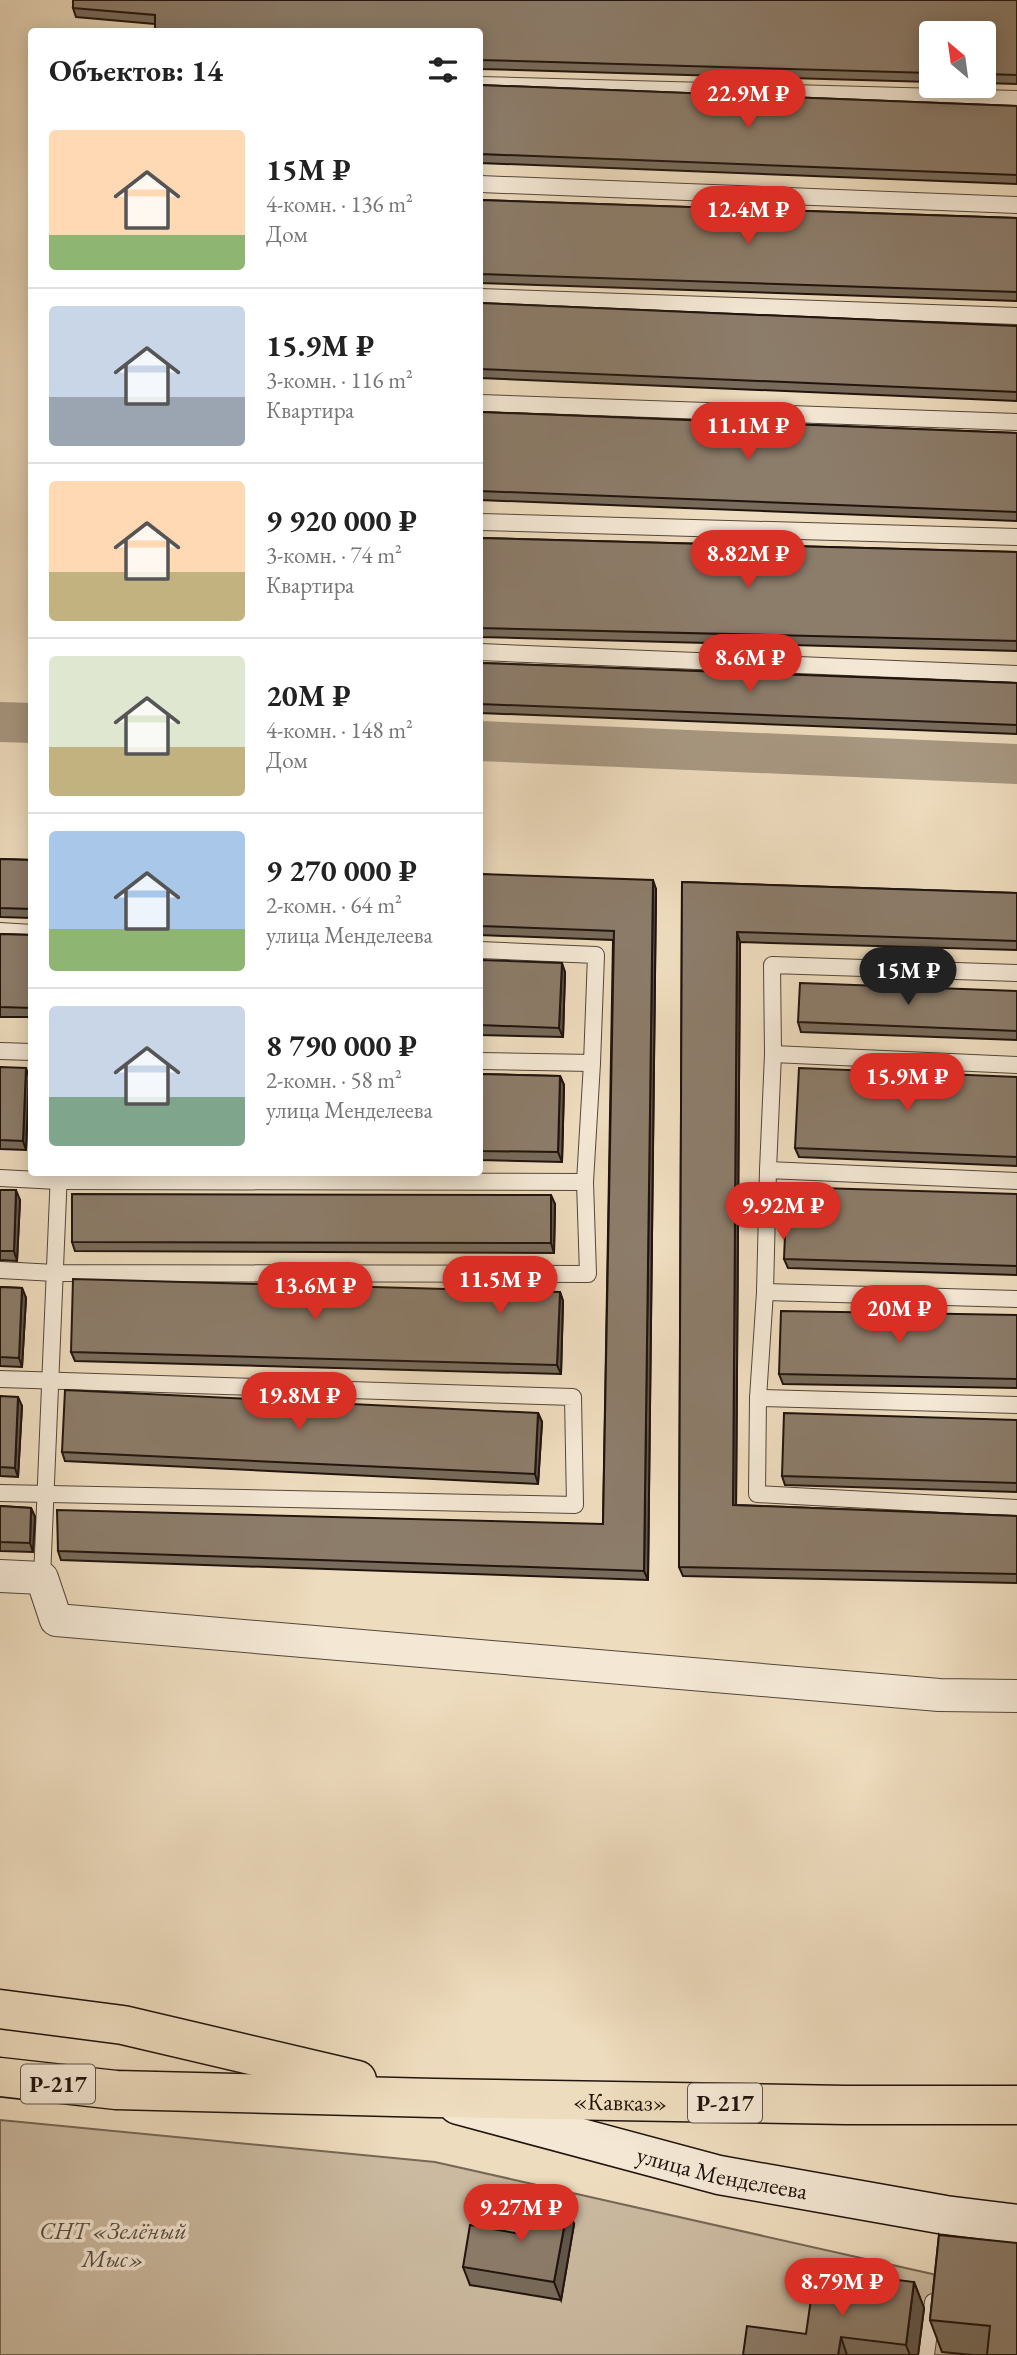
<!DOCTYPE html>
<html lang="ru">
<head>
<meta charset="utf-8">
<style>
	body { margin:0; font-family:"EB Garamond",serif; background:#f2f2f2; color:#222; height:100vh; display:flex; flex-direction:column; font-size:26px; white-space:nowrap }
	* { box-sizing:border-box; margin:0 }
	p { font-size:23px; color:#767676 }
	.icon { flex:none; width:38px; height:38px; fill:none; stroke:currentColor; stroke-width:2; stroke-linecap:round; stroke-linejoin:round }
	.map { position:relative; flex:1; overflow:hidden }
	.sheet { position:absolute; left:28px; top:28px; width:455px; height:1148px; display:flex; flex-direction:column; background:#fff; border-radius:7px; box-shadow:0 4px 18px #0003 }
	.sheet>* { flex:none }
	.needle { width:46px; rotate:331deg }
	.fabs { position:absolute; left:919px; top:21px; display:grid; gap:14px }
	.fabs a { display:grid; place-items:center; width:77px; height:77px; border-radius:7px; background:#fff; box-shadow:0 4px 18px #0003; font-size:35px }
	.price { position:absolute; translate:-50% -60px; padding:0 16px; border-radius:24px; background:#d93025; color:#fff; font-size:23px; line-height:46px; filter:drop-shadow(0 2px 4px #0008) }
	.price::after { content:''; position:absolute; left:50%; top:42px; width:21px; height:16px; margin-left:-10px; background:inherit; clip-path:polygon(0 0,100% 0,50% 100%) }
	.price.on { background:#222; color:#fff }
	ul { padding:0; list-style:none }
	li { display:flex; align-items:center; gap:21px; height:175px; padding:0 21px }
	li+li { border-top:2px solid #e0e0e0 }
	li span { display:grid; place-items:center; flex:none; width:196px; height:140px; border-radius:7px; color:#555 }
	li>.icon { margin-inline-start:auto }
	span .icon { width:84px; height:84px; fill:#fffc; stroke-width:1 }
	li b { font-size:30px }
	h2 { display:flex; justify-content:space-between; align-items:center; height:84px; padding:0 21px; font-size:30px }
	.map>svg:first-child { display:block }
	.green { fill:#cbbaa0; stroke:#766757; stroke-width:2 }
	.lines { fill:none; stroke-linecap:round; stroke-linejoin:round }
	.canal { stroke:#a89882; stroke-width:40 }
	.lane-casing { stroke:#54463a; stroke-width:18 }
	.street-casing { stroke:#54463a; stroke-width:34 }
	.secondary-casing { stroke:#21140e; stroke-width:41 }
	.highway-casing { stroke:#21140e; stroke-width:41 }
	.lane { stroke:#f4e8d5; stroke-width:16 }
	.street { stroke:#f4e8d5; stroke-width:32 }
	.secondary { stroke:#f4e8d5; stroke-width:38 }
	.highway { stroke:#eedcbe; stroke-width:38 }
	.wall { fill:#786b5b; stroke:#21140e; stroke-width:2 }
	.shaded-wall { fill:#62574a; stroke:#21140e; stroke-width:2 }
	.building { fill:#8c7c6a; stroke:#21140e; stroke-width:2 }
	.labels { text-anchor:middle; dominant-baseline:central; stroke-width:7; stroke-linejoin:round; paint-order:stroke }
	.shield { fill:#f4e8d5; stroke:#60544a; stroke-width:2 }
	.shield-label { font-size:23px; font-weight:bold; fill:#21140e }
	.street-label { font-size:24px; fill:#21140e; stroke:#f4e8d5 }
	.park-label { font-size:24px; font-style:italic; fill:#5c4e41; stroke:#f4e8d5 }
</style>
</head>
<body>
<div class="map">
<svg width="1017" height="2355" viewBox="0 0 1017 2355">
	<rect width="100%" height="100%" fill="#eedcbe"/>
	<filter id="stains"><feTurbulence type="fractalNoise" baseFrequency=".00286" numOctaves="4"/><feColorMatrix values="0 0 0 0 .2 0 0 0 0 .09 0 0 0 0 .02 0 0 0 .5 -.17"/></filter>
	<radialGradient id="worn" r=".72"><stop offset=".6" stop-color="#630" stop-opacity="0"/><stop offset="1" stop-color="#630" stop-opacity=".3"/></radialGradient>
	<!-- green -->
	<path class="green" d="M0 2120 435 2162 950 2278 1017 2355H0Z"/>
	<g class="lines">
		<!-- canal -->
		<g class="canal">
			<path d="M0 722 32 723"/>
			<path d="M480 741 1017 764"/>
		</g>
		<!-- lane casing -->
		<g class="lane-casing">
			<g id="lane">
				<path d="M480 85 1017 99"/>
				<path d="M480 184 1017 205"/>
				<path d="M480 297 1017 316"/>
				<path d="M480 403 1017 422"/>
				<path d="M480 522 1017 537"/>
				<path d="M480 652 1017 674"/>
				<path d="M0 931 32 933"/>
				<path d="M480 950 596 955 592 1063 480 1061"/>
				<path d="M0 1051 32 1052"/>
				<path d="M773 1054 1017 1065"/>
				<path d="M768 1170 773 1054 772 965 1017 973"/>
				<path d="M0 1178 58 1181 585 1182 592 1063"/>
				<path d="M0 1270 55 1273 588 1274 585 1182"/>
				<path d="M765 1292 768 1170 1017 1181"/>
				<path d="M0 1379 573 1397 575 1505 0 1493"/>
				<path d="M758 1398 765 1292 1017 1299"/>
				<path d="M1017 1405 758 1398 757 1494 1017 1508"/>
				<path d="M42 1578 59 1172"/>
				<path d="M926 2355 933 2302"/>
			</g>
		</g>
		<!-- street casing -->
		<g class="street-casing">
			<path id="street" d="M0 1576 42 1578 56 1620 939 1695 1017 1696"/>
		</g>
		<!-- secondary casing -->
		<g class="secondary-casing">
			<g id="secondary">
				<path id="s1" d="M458 2105 719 2175 945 2215 1017 2224"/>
			</g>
		</g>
		<!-- highway casing -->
		<g class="highway-casing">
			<g id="highway">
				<path d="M0 2009 123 2025 357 2080"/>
				<path id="s2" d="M0 2077 116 2090 434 2098 846 2105H1017"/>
			</g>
		</g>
		<!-- lane -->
		<use href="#lane" class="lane"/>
		<!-- street -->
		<use href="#street" class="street"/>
		<!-- secondary -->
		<use href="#secondary" class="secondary"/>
		<!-- highway -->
		<use href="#highway" class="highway"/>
	</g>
	<!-- wall -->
	<g class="wall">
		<path d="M1017 0V84L984 83V33H931V82L480 69V32L155 24 76 17 73 8Z"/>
		<path d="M480 85 1017 106V184L480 163Z"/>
		<path d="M480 200 1017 218V301L480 283Z"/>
		<path d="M480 303 1017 326V401L480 378Z"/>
		<path d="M480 412 1017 433V521L480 500Z"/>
		<path d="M480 538 1017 552V651L480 637Z"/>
		<path d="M480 663 1017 683V734L480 713Z"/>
		<path d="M0 859 32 860V918L0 917Z"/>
		<path d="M480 874 656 889 648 1580 61 1560 58 1551 603 1524 613 940 480 935Z"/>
		<path d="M682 882 1017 893V950L740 942 736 1505 1017 1516V1583L683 1576 679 1567Z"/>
		<path d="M0 934 32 935V1017H0Z"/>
		<path d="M480 960 565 972 563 1037 480 1035Z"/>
		<path d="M1017 991V1040L801 1032 798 1022Z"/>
		<path d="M0 1067 29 1077 26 1150 0 1149Z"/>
		<path d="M480 1074 560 1076 564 1085 562 1162 480 1160Z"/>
		<path d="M1017 1077V1166L799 1157 795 1148Z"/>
		<path d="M0 1190 20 1200 17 1261 0 1260Z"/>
		<path d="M1017 1194V1275L788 1268 784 1259Z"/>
		<path d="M555 1204 554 1253 75 1251 72 1242Z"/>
		<path d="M0 1287 22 1288 26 1298 22 1367 0 1366Z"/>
		<path d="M560 1292 563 1301 561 1374 75 1361 71 1352Z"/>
		<path d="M1017 1315V1388L783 1384 779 1374Z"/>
		<path d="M0 1396 22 1406 18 1477 0 1476Z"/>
		<path d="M538 1413 542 1422 538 1484 65 1461 62 1452Z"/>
		<path d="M1017 1420V1492L785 1485 782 1476Z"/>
		<path d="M0 1506 31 1508 35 1517 33 1552 0 1551Z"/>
		<path d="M574 2224 561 2300 470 2285 463 2267 521 2234Z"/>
		<path d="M939 2235 1017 2355H973L942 2352 930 2320Z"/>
		<path d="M914 2282 924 2308 918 2355H743L806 2334 857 2284Z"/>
	</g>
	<!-- shaded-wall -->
	<g class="shaded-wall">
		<path d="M653 880 656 889 648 1580 644 1571Z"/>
		<path d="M737 932 740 942 736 1514 733 1505Z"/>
		<path d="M562 963 565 972 563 1037 559 1028Z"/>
		<path d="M26 1068 29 1077 26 1150 23 1141Z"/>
		<path d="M560 1076 564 1085 562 1162 558 1152Z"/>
		<path d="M16 1190 20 1200 17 1261 14 1251Z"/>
		<path d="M551 1195 555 1204 554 1253 551 1243Z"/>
		<path d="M22 1288 26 1298 22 1367 19 1358Z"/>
		<path d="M560 1292 563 1301 561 1374 557 1365Z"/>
		<path d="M18 1397 22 1406 18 1477 15 1468Z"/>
		<path d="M538 1413 542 1422 538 1484 535 1474Z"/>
		<path d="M31 1508 35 1517 33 1552 30 1543Z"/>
		<path d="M568 2206 574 2224 561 2300 554 2282Z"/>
		<path d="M914 2282 924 2308 918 2355H910L906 2345Z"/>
		<path d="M841 2337 847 2355H838Z"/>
	</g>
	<!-- building -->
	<g class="building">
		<path d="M73 0H1017V75L984 74V33H931V73L480 60V32H155V15L73 8Z"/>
		<path d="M480 85 1017 106V175L480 154Z"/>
		<path d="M480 200 1017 218V292L480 274Z"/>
		<path d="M480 303 1017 326V392L480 369Z"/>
		<path d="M480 412 1017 433V512L480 491Z"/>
		<path d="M480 538 1017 552V641L480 628Z"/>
		<path d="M480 663 1017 683V725L480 704Z"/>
		<path d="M0 859 32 860V909L0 908Z"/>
		<path d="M480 874 653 880 644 1571 58 1551 57 1510 603 1524 614 931 480 926Z"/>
		<path d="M682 882 1017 893V941L737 932 733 1505 1017 1516V1574L679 1567Z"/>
		<path d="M0 934 32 935V1008L0 1007Z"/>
		<path d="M480 960 562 963 559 1028 480 1025Z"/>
		<path d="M800 983 1017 991V1031L798 1022Z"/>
		<path d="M0 1067 26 1068 23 1141 0 1140Z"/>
		<path d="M799 1068 1017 1077V1157L795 1148Z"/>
		<path d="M480 1074 560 1076 558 1152 480 1151Z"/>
		<path d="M787 1187 1017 1194V1266L784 1259Z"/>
		<path d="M0 1190H16L14 1251H0Z"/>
		<path d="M72 1194 551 1195V1243L72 1242Z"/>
		<path d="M73 1279 560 1292 557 1365 71 1352Z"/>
		<path d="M0 1287 22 1288 19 1358 0 1357Z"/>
		<path d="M781 1311 1017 1315V1379L779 1374Z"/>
		<path d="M65 1390 538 1413 535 1474 62 1452Z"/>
		<path d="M0 1396 18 1397 15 1468 0 1467Z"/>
		<path d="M784 1413 1017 1420V1483L782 1476Z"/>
		<path d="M0 1506 31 1508 30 1543 0 1542Z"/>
		<path d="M527 2199 568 2206 554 2282 463 2267 470 2225 521 2234Z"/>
		<path d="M939 2235 1017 2243V2355H987L990 2326 930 2320Z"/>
		<path d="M858 2275 914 2282 906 2345 841 2337 838 2355H743L747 2326 806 2334 814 2278 857 2284Z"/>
	</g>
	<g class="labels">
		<!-- shield labels -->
		<g class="shield">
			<rect x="21" y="2064.5" width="74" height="39" rx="5"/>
			<rect x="688" y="2083.5" width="74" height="39" rx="5"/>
		</g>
		<g class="shield-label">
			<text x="58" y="2084">Р-217</text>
			<text x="725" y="2103">Р-217</text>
		</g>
		<!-- street labels -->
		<g class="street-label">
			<text stroke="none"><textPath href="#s2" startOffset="621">«Кавказ»</textPath></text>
			<text stroke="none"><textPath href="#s1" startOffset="273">улица Менделеева</textPath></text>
		</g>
		<!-- park labels -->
		<g class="park-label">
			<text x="113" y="2230">СНТ «Зелёный<tspan x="113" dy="28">Мыс»</tspan></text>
		</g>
	</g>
	<rect width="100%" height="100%" filter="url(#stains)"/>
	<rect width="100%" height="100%" fill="url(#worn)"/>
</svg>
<div class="fabs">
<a><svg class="needle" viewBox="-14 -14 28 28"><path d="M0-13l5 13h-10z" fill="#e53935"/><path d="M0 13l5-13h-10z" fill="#767676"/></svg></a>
</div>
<b class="price" style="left:748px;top:130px">22.9M ₽</b>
<b class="price" style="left:748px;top:246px">12.4M ₽</b>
<b class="price" style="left:748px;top:462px">11.1M ₽</b>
<b class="price" style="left:748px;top:590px">8.82M ₽</b>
<b class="price" style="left:750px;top:694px">8.6M ₽</b>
<b class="price on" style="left:908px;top:1007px">15M ₽</b>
<b class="price" style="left:907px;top:1113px">15.9M ₽</b>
<b class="price" style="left:783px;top:1242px">9.92M ₽</b>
<b class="price" style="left:500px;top:1316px">11.5M ₽</b>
<b class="price" style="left:315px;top:1322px">13.6M ₽</b>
<b class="price" style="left:899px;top:1345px">20M ₽</b>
<b class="price" style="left:299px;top:1432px">19.8M ₽</b>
<b class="price" style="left:521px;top:2244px">9.27M ₽</b>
<b class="price" style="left:842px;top:2318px">8.79M ₽</b>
<section class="sheet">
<h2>Объектов: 14<svg class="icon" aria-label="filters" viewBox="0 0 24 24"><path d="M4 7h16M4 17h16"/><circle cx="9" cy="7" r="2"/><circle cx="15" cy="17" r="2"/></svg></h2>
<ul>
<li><span style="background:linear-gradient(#ffd9b3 75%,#8fb573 0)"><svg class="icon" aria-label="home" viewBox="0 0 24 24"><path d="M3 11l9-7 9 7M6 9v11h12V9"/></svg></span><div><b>15M ₽</b><p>4-комн. · 136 m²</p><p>Дом</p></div></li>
<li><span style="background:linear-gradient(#c9d6e8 65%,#9aa5b1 0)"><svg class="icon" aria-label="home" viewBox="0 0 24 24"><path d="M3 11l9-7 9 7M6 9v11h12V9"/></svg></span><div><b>15.9M ₽</b><p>3-комн. · 116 m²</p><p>Квартира</p></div></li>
<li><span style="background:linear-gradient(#ffd9b3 65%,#c2b280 0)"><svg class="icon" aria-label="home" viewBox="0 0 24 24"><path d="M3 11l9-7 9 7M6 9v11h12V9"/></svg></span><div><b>9 920 000 ₽</b><p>3-комн. · 74 m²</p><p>Квартира</p></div></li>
<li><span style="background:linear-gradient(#dfe7d0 65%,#c2b280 0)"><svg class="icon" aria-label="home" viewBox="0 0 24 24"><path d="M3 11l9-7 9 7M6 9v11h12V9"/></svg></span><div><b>20M ₽</b><p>4-комн. · 148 m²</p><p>Дом</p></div></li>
<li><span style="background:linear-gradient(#a9c7e8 70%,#8fb573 0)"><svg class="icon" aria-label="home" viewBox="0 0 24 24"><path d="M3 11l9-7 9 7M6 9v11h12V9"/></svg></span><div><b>9 270 000 ₽</b><p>2-комн. · 64 m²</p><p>улица Менделеева</p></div></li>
<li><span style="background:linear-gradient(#c9d6e8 65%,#7fa58c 0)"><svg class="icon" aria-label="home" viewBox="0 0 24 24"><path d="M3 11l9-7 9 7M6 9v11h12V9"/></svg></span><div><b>8 790 000 ₽</b><p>2-комн. · 58 m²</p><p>улица Менделеева</p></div></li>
</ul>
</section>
</div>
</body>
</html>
